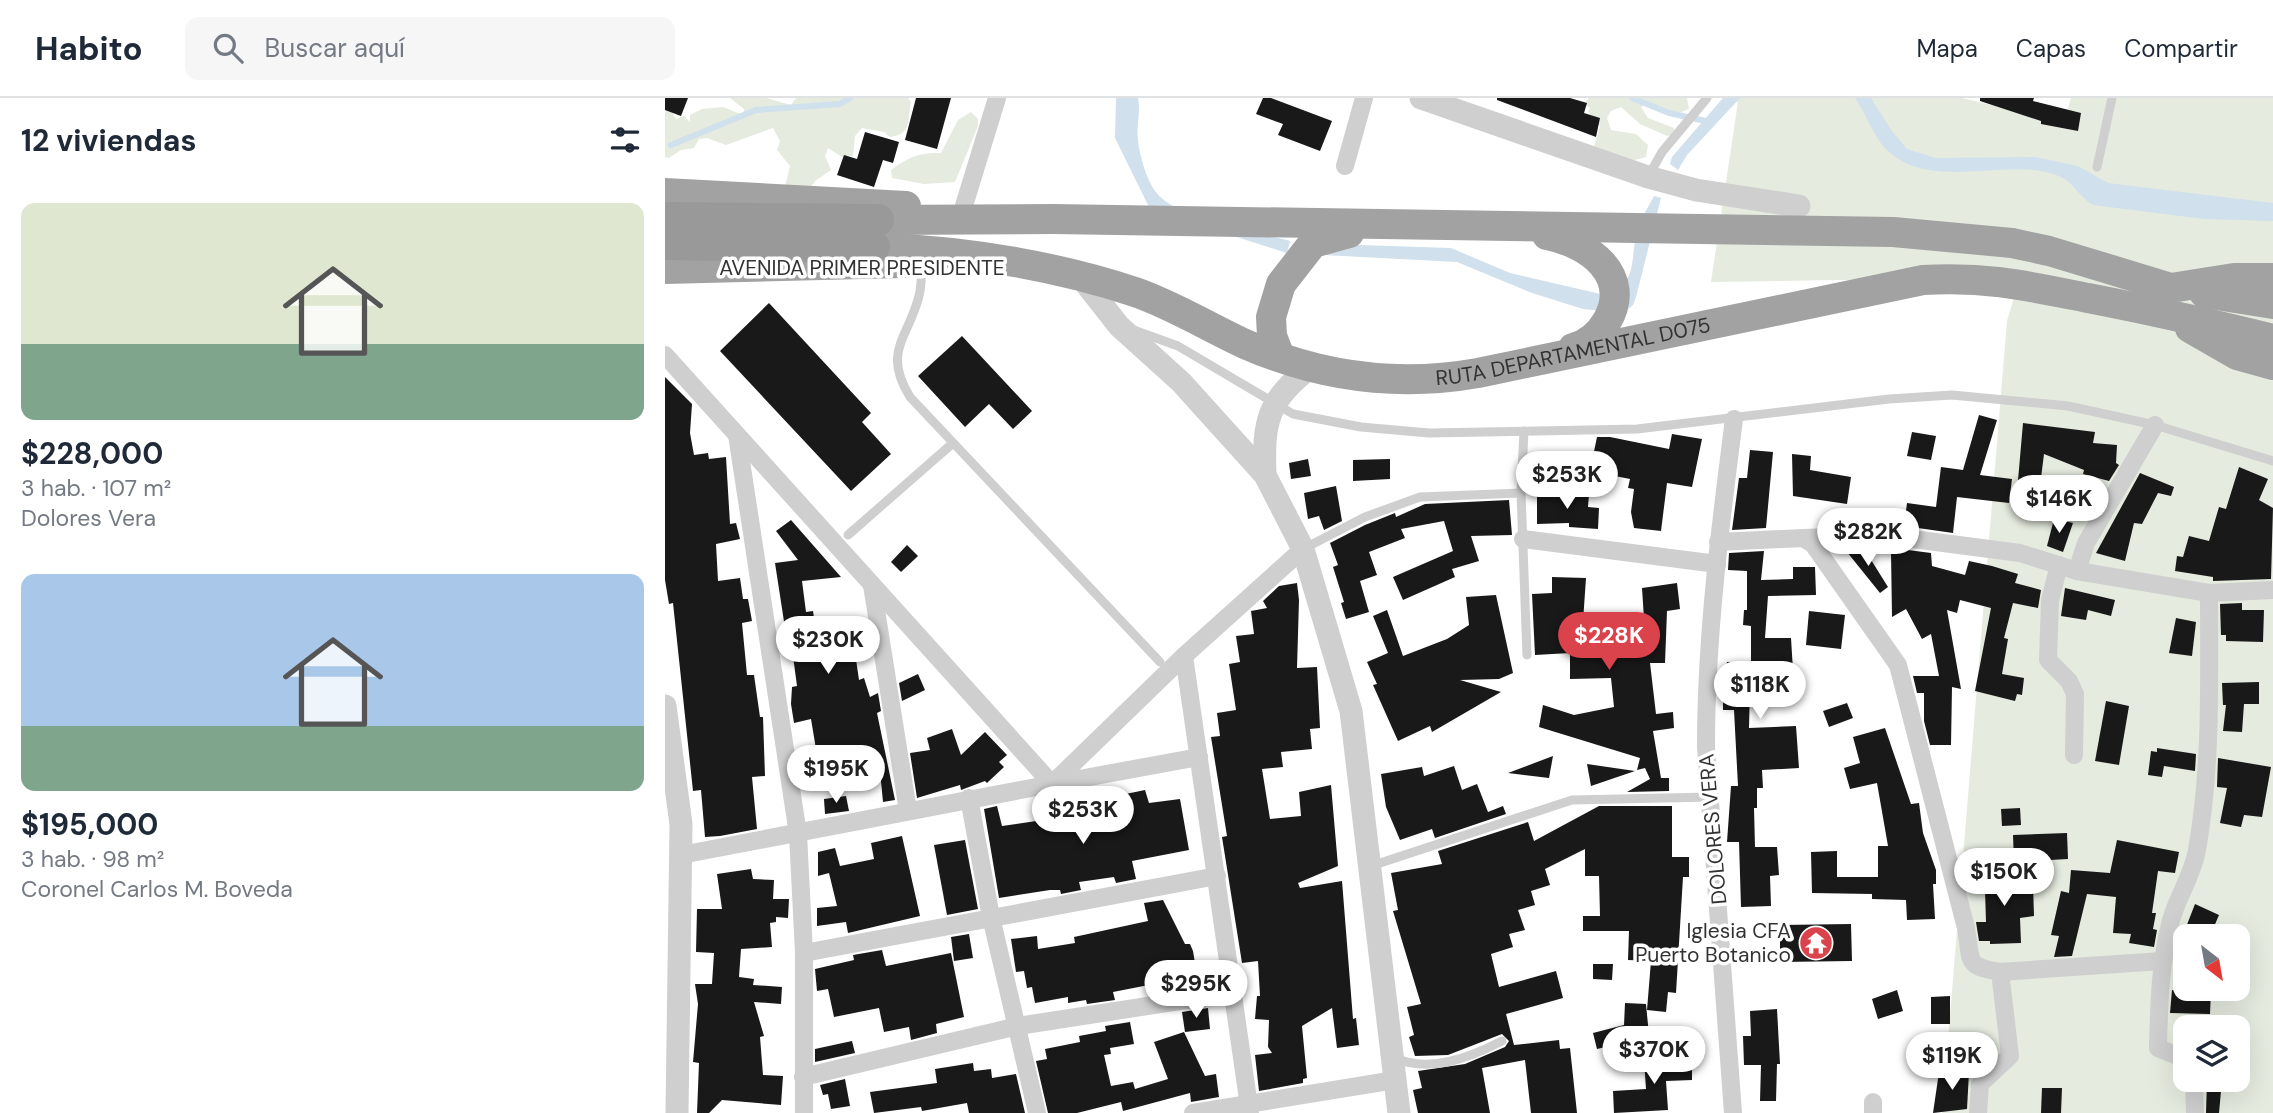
<!DOCTYPE html>
<html lang="es">
<head>
<meta charset="utf-8">
<style>
	body { margin:0; font-family:"DM Sans",sans-serif; background:#f6f6f7; color:#1f2937; height:100vh; display:flex; flex-direction:column; font-size:26px; white-space:nowrap }
	* { box-sizing:border-box; margin:0 }
	p { font-size:23px; color:#747a83 }
	.icon { flex:none; width:38px; height:38px; fill:none; stroke:currentColor; stroke-width:2; stroke-linecap:round; stroke-linejoin:round }
	.map { position:relative; flex:1; overflow:hidden }
	.drawer { display:flex; flex-direction:column; background:#fff; width:665px }
	.drawer>* { flex:none }
	.needle { width:46px; rotate:149deg }
	.fabs { position:absolute; left:1508px; top:826px; display:grid; gap:14px }
	.fabs a { display:grid; place-items:center; width:77px; height:77px; border-radius:14px; background:#fff; box-shadow:0 7px 28px #0002; font-size:35px }
	.price { position:absolute; translate:-50% -60px; padding:0 16px; border-radius:24px; background:#fff; color:#222; font-size:23px; line-height:46px; filter:drop-shadow(0 2px 4px #0008) }
	.price::after { content:''; position:absolute; left:50%; top:42px; width:21px; height:16px; margin-left:-10px; background:inherit; clip-path:polygon(0 0,100% 0,50% 100%) }
	.price.active { background:#da434c; color:#fff }
	ul { padding:0; list-style:none }
	li { display:grid; align-content:center; gap:14px; height:371px; padding:0 21px }
	li span { display:grid; place-items:center; height:217px; border-radius:14px; color:#555 }
	li>.icon { margin-inline-start:auto }
	span .icon { width:126px; height:126px; fill:#fffc; stroke-width:1 }
	li b { font-size:30px }
	h2 { display:flex; justify-content:space-between; align-items:center; height:84px; padding:0 21px; font-size:30px }
	header { display:flex; align-items:center; gap:42px; box-sizing:border-box; height:98px; padding:0 35px; background:#fff; border-bottom:2px solid #e0e1e3 }
	header strong { font-size:33px }
	nav { display:flex; gap:38px; margin-inline-start:auto; font-size:24px }
	.search { width:490px; height:63px; background:#f6f6f7; display:flex; align-items:center; gap:18px; box-sizing:border-box; padding:0 24px; border-radius:14px; color:#747a83; font-size:26px }
	main { display:flex; flex:1; min-height:0 }
	.map>svg:first-child { display:block }
	.green { fill:#e5ebdf; fill-rule:evenodd }
	.water { fill:#d0e0ec }
	.lines { fill:none; stroke-linecap:round; stroke-linejoin:round }
	.stream { stroke:#d0e0ec; stroke-width:6 }
	.building { fill:#191919 }
	.service { stroke:#cfcfcf; stroke-width:9 }
	.minor { stroke:#cfcfcf; stroke-width:18 }
	.tertiary { stroke:#cfcfcf; stroke-width:23 }
	.trunk { stroke:#a2a2a2; stroke-width:30 }
	.motorway { stroke:#999; stroke-width:32 }
	.labels { text-anchor:middle; dominant-baseline:central; stroke-width:7; stroke-linejoin:round; paint-order:stroke }
	.street-label { font-size:21px; fill:#323232; stroke:#fff }
	.poi-label { font-size:21px; fill:#323232; stroke:#fff; text-anchor:end }
</style>
</head>
<body>
<header>
<strong>Habito</strong>
<div class="search"><svg class="icon" aria-label="search" viewBox="0 0 24 24"><circle cx="10" cy="10" r="6"/><path d="M15 15l6 6"/></svg>Buscar aquí</div>
<nav><a>Mapa</a><a>Capas</a><a>Compartir</a></nav>
</header>
<main>
<section class="drawer">
<h2>12 viviendas<svg class="icon" aria-label="filters" viewBox="0 0 24 24"><path d="M4 7h16M4 17h16"/><circle cx="9" cy="7" r="2"/><circle cx="15" cy="17" r="2"/></svg></h2>
<ul>
<li><span style="background:linear-gradient(#dfe7d0 65%,#7fa58c 0)"><svg class="icon" aria-label="home" viewBox="0 0 24 24"><path d="M3 11l9-7 9 7M6 9v11h12V9"/></svg></span><div><b>$228,000</b><p>3 hab. · 107 m²</p><p>Dolores Vera</p></div></li>
<li><span style="background:linear-gradient(#a9c7e8 70%,#7fa58c 0)"><svg class="icon" aria-label="home" viewBox="0 0 24 24"><path d="M3 11l9-7 9 7M6 9v11h12V9"/></svg></span><div><b>$195,000</b><p>3 hab. · 98 m²</p><p>Coronel Carlos M. Boveda</p></div></li>
</ul>
</section>
<div class="map">
<svg width="1608" height="1015" viewBox="0 0 1608 1015">
	<rect width="100%" height="100%" fill="#fff"/>
	<!-- green -->
	<g class="green">
		<path d="M0 0 11 21 19 18 25 24V17L37 11 58 9 78 17 79 11 65 0H101L126 7 131 0H243L246 4C242 22 248 36 225 39L219 34 197 30 190 38 188 58 177 59 163 50 160 58 166 72 150 83 142 94 120 89 125 68 112 52 115 43 108 30 61 47 42 40 34 41 29 50 16 52 4 60 0 59Z"/>
		<path d="M924 0H1022L1024 11 1005 18 982 5 976 9 983 20 1009 30 1010 36 1002 38 975 26 956 9 946 13 942 20 946 32 971 36 983 47 981 59 963 64 929 49 935 28 923 14 925 10 919 6Z"/>
		<path d="M1065 0H1297L1399 24 1406 0H1608V1015H1277L1342 223 1355 179 1046 184 1073 4ZM1521 838H1573V891H1521ZM1521 929H1573V982H1521Z"/>
		<path d="M306 14 313 21V28L290 84 259 86 227 80 226 72C243 59 255 54 276 55L293 22Z"/>
	</g>
	<!-- water -->
	<g class="water">
		<path d="M451 0H473C476 15 471 28 473 43 475 59 481 80 490 93 512 123 590 133 625 143L622 155 490 113 483 107 450 40Z"/>
		<path d="M1058 0H1075L1022 57 1013 72 1005 66 1007 59Z"/>
		<path d="M1190 0H1206L1226 32 1242 51 1271 60 1370 59 1413 68 1443 85 1608 105V123L1539 121 1428 107C1415 100 1409 85 1396 79 1345 56 1271 95 1224 54 1209 41 1202 17 1190 0Z"/>
		<path d="M989 98 996 100 971 199 968 207 958 215 918 211 867 195 792 164 659 157 663 146 786 150 845 175 944 198C976 180 963 158 974 128 977 118 984 108 989 98Z"/>
	</g>
	<g class="lines">
		<!-- stream -->
		<g class="stream">
			<path d="M967 0 1004 15 1045 24"/>
			<path d="M6 47 91 12 175 6 185 0"/>
		</g>
	</g>
	<!-- building -->
	<g class="building">
		<path d="M0 0H23L16 18 0 12Z"/>
		<path d="M251 0H286L272 51 240 42Z"/>
		<path d="M598 0H606L667 23 655 53 613 37 618 26 591 16Z"/>
		<path d="M832 0H905L922 5 919 15 935 20 931 39 832 2Z"/>
		<path d="M1315 0H1369L1368 3 1416 15 1413 33 1376 26V23L1315 3Z"/>
		<path d="M200 34 234 44 228 65 218 62 209 89 172 77 179 57 192 61Z"/>
		<path d="M104 205 206 315 197 324 226 356 186 393 55 253Z"/>
		<path d="M297 238 367 313 348 331 324 306 300 329 253 278Z"/>
		<path d="M0 279 27 306 25 335 29 357 43 355 44 361 61 359 65 426 71 425 75 441 51 446 53 483 75 480 78 501H83L87 523 77 525 82 577H89L95 619H98L100 678 87 679 92 731 55 738 40 739 36 692 28 693 8 505 4 506 0 482Z"/>
		<path d="M1314 317 1332 322 1315 377 1347 381 1344 405 1292 399 1288 435 1239 428 1242 405 1271 409 1276 369 1298 372Z"/>
		<path d="M1358 325 1430 334 1428 345 1452 347 1451 365 1454 367 1444 383 1418 376 1419 372 1379 356 1374 396 1352 394Z"/>
		<path d="M1247 334 1271 338 1266 362 1242 358Z"/>
		<path d="M1007 336 1037 341 1027 389 1002 385 996 433 969 430 966 414 969 391 963 390 965 381 925 373 932 339H945L1004 351Z"/>
		<path d="M1085 352 1108 354 1101 430 1067 432 1074 380H1082Z"/>
		<path d="M1127 356 1146 358 1145 372 1186 379 1182 406 1128 398Z"/>
		<path d="M643 361 646 378 626 381 624 365Z"/>
		<path d="M725 361V381L688 383V362Z"/>
		<path d="M1574 369 1603 381 1594 402 1608 410 1606 481 1548 483V479L1510 473 1512 458 1518 459 1524 438 1544 443 1554 409 1561 411Z"/>
		<path d="M1475 375 1509 389 1506 398 1493 395 1477 426 1469 425 1460 463 1431 455Z"/>
		<path d="M671 388 677 423 659 432 654 418 643 421 639 395Z"/>
		<path d="M924 396 923 409 934 410 933 431 904 429V425L872 426V397Z"/>
		<path d="M844 402 847 437 806 438 814 463 787 471 790 479 738 502 728 479 788 453 779 423 736 431 740 440 704 454 712 477 695 483 704 514 681 521 676 505 679 504 668 469 673 467 665 445 700 427 730 415 731 419 760 406Z"/>
		<path d="M1389 421 1408 425 1398 454 1382 448Z"/>
		<path d="M126 422 176 479 137 483 141 514 148 513 150 527 145 532 186 527 194 582 199 580 205 599 213 595 216 613 212 615 230 702 218 704 215 673 137 676 135 660 152 657 146 621 129 625 126 606 127 589 132 588 128 558 126 559 122 543 110 465 133 462 111 433Z"/>
		<path d="M242 447 253 458 236 474 226 464Z"/>
		<path d="M1190 449H1198L1223 489 1215 495 1182 454Z"/>
		<path d="M1235 451 1266 455 1267 468 1300 477 1304 463 1327 468 1353 476 1350 485 1376 492 1373 510 1348 505 1339 540 1343 541 1337 576 1359 580 1357 597 1352 596 1350 603 1310 593 1326 510 1295 502 1292 515 1282 512 1296 591 1287 589 1286 647H1265L1259 623V595H1252L1248 578H1274L1266 536 1257 541 1241 511 1227 519 1226 454H1235Z"/>
		<path d="M1099 453 1096 482 1128 481V469H1150L1151 497 1103 498 1100 540H1126L1129 589H1085L1084 630 1131 628 1134 670 1097 672 1098 690H1092V710H1089L1090 749H1112L1114 777 1105 778 1106 808 1076 809 1074 744H1062L1066 688H1073L1069 612H1058V592L1062 564 1086 565V528L1078 527 1079 512H1082V473L1063 472 1064 455Z"/>
		<path d="M887 479 921 480 917 538 933 540 980 536 977 490 1012 485 1015 511 1002 513 1000 565H985L991 616 1008 614 1009 630 988 633 996 680H1004V693L962 694 985 681 980 670 972 672 975 660 874 629 878 607 909 617 949 609 946 580 905 581V555L870 557 867 496 887 495Z"/>
		<path d="M632 485 634 502 632 570 652 569 655 630 645 631 647 651 616 654 618 669 597 671 605 721 636 718 634 694 666 687 673 768 633 785 635 790 677 783 688 921 691 920 694 947 672 950 667 910 637 928 642 980 638 981V985L594 993 590 957 607 955 603 949 604 922 590 921 592 898H595L593 863 577 865 557 739 562 738 546 639 555 638 552 615 571 612 564 566 575 564 571 538 589 536 586 513 602 510 598 503 614 488Z"/>
		<path d="M1400 490 1450 502 1446 518 1423 512 1421 522 1396 518Z"/>
		<path d="M831 497 848 575 834 581 795 582 836 594 767 634 765 628 733 643 708 587 712 586 702 564 723 555 708 518 722 512 738 558 782 541 804 527 801 499Z"/>
		<path d="M1577 505V512H1599L1598 544 1561 543V537H1556L1555 506Z"/>
		<path d="M1144 513 1180 517 1176 551 1141 547Z"/>
		<path d="M1511 520 1531 524 1527 558 1504 555Z"/>
		<path d="M253 576 260 592 237 603 234 585Z"/>
		<path d="M1594 584V606H1579L1577 634 1558 633 1561 607H1558L1557 585Z"/>
		<path d="M1441 603 1464 608 1454 667 1430 663Z"/>
		<path d="M1182 605 1188 620 1164 629 1158 613Z"/>
		<path d="M1220 630 1246 706 1254 705 1258 735 1271 772V786H1268L1270 821 1242 822 1241 802 1207 801V796L1147 795 1146 754 1172 753V779H1213V748H1223L1212 685 1185 691 1179 670 1195 665 1188 639Z"/>
		<path d="M287 631 296 657 320 634 342 657 334 664 339 669 322 685 320 683 296 692 295 687 252 700 245 655 265 652 262 640Z"/>
		<path d="M1492 650 1531 656 1530 673 1499 668 1497 679 1483 677 1486 653 1492 654Z"/>
		<path d="M888 658 884 680 843 675Z"/>
		<path d="M1553 660 1606 669 1597 719 1579 717 1576 729 1555 725 1562 690 1552 689Z"/>
		<path d="M922 666 970 673 926 688Z"/>
		<path d="M789 668 797 692 812 686 823 714 838 708 841 716 770 740 767 731 735 742 721 709 716 676 757 669 759 678Z"/>
		<path d="M480 692 484 705 515 701 524 752 467 763 471 781 451 785 449 779 414 784 416 792 396 796 395 792H385L334 800 319 711 332 708 337 728 385 721 386 727 455 715 451 698Z"/>
		<path d="M181 698 184 713 160 716 159 701Z"/>
		<path d="M934 708H1007V759H1024V779H1018L1011 895 1003 894 1001 914 982 912 986 863 963 862 964 833H918V818H935L934 778H920V751L880 771 885 787 866 793 870 807 853 812 860 832 844 836 848 849 826 856 834 889 891 873 898 900 841 916 849 947 894 942 895 951 905 950 912 1015H866L860 962 817 970 825 1015H753L748 992 757 990 753 973 800 966 840 949 844 943 837 936 783 957 750 958 744 939 749 937 742 909 756 906 728 813 733 812 726 775 777 766 773 753 863 724 869 743Z"/>
		<path d="M1355 710 1356 727 1337 728 1336 711Z"/>
		<path d="M1402 735 1403 761 1349 764 1348 737Z"/>
		<path d="M237 738 255 818 183 835 181 824 152 828V810L172 808 164 775 153 778V754L170 750 175 768 209 761 206 745Z"/>
		<path d="M300 742 313 811 282 817 269 747Z"/>
		<path d="M1452 742 1514 754 1510 775 1493 773 1487 815H1491L1488 831 1492 832 1489 849 1464 845 1466 836 1448 835 1451 799 1422 796 1407 858 1389 859 1394 838 1386 837 1396 793 1404 795 1406 772 1445 775Z"/>
		<path d="M86 771 88 781 109 782 108 801H124L123 820 111 819V824L105 825 107 849 76 851 74 879 89 881 88 887 117 889 116 906 89 904 99 938 95 939 98 977 118 978 116 1007 57 1002 44 1015H32L34 965 28 964 33 906 30 886H47L49 855 31 854 32 811H57L52 776Z"/>
		<path d="M1310 773 1368 787 1369 818 1355 820 1356 845 1325 846V843H1314L1311 824H1321L1320 792H1311Z"/>
		<path d="M498 802 520 846H525L528 853 534 889 506 893 504 883 448 894 450 902 422 906 421 902 403 905V899L370 905 367 889 362 890 359 873 351 874 346 841 372 838 373 851 410 845 409 839 483 823 479 805Z"/>
		<path d="M1530 806 1554 817 1545 838H1521V855L1511 853 1514 836 1518 837Z"/>
		<path d="M1186 826 1187 863 1115 864V827Z"/>
		<path d="M304 836 308 860 289 863 286 839Z"/>
		<path d="M217 852 221 868 286 855 299 919 271 926 272 935 246 942 244 929 219 934 214 910 169 919 163 891 152 893 150 871 189 862 188 857Z"/>
		<path d="M928 866H948L947 882 928 881Z"/>
		<path d="M1232 892 1238 913 1213 921 1207 901Z"/>
		<path d="M1507 892 1546 893 1545 916 1505 915Z"/>
		<path d="M1285 898V926H1266V899Z"/>
		<path d="M960 905 981 906 986 958 967 960 966 943 932 951 928 935 959 927Z"/>
		<path d="M543 910 545 931 520 934 517 914Z"/>
		<path d="M1112 911 1115 966H1112L1111 1003H1095L1096 967H1079L1078 938H1086L1085 913Z"/>
		<path d="M465 924 469 946 445 950 446 956 439 957 446 988 468 984 470 991 503 981 489 944 519 934 540 978 551 976 554 999 526 1004 525 995 458 1013 456 1004 412 1015H383L371 963 382 961 380 951 415 944 414 938 441 933 440 928Z"/>
		<path d="M187 943 190 955 150 964V951Z"/>
		<path d="M1027 960V982L1001 983 1003 1012 949 1015 948 993 981 991 979 962Z"/>
		<path d="M308 965 309 973 326 971 327 980 351 976 360 1015H304L302 1005 257 1013 256 1009 209 1015 205 994 272 985 270 971Z"/>
		<path d="M1274 974H1304L1302 1011 1268 1015Z"/>
		<path d="M180 981 185 1008 166 1011 163 996 158 997 155 987Z"/>
		<path d="M1542 982H1557L1554 1015H1541Z"/>
		<path d="M1377 990H1397L1396 1015H1376Z"/>
	</g>
	<g class="lines">
		<!-- service -->
		<g class="service">
			<path d="M1432 69 1447 0"/>
			<path d="M983 79 997 54 1042 0"/>
			<path d="M257 165C256 175 257 187 254 198 243 241 217 253 245 299L495 564"/>
			<path d="M466 231 513 248 628 316 696 329 764 335 972 331 1224 301 1287 297 1403 308 1490 327 1608 363"/>
			<path d="M859 333 856 395 862 557"/>
			<path d="M183 437 288 345"/>
			<path d="M640 450 700 419 755 399 856 395"/>
			<path d="M706 768 907 702 1046 699"/>
			<path d="M729 960C765 975 804 960 837 943"/>
		</g>
		<!-- minor -->
		<g class="minor">
			<path d="M680 68 699 0"/>
			<path d="M298 111 332 0"/>
			<path d="M0 257 387 686 534 659"/>
			<path d="M72 337 133 736 139 855V1015"/>
			<path d="M1138 440 1217 437 1355 455 1412 473 1544 495 1608 492"/>
			<path d="M858 441 1052 466"/>
			<path d="M1053 444 1138 440 1148 446 1233 567 1301 830C1307 863 1299 868 1335 874L1497 863"/>
			<path d="M1394 467 1385 502 1383 562 1404 583 1410 596 1409 657"/>
			<path d="M1412 473 1421 445 1490 327"/>
			<path d="M207 487 243 713"/>
			<path d="M519 558 585 1015"/>
			<path d="M304 700 326 819 372 1015"/>
			<path d="M16 757 387 686 519 558 638 451"/>
			<path d="M139 855 552 778"/>
			<path d="M1521 961 1493 950C1494 906 1495 865 1506 822 1513 798 1528 776 1532 752 1547 666 1544 581 1544 495"/>
			<path d="M138 979 353 928 567 895"/>
			<path d="M1529 982 1530 1015"/>
			<path d="M1208 1004V1015"/>
			<path d="M528 1015 730 982"/>
			<path d="M1068 1015 1041 649C1041 539 1055 430 1069 321"/>
			<path d="M1313 1015 1315 986 1345 958 1335 874"/>
		</g>
		<!-- tertiary -->
		<g class="tertiary">
			<path d="M756 0 983 79 1031 92 1134 108"/>
			<path d="M414 177 454 228 516 284 600 377 638 451 686 613 734 1015"/>
			<path d="M600 377C598 324 602 302 646 269"/>
			<path d="M0 608 16 726 12 1015"/>
		</g>
		<!-- trunk -->
		<g class="trunk">
			<path d="M0 95 241 108"/>
			<path d="M213 122 388 121 1228 134 1347 145 1384 153 1506 190 1569 180H1608"/>
			<path d="M882 137C924 145 968 178 942 223 934 237 923 246 908 250"/>
			<path id="s1" d="M209 149C297 153 386 166 470 194 508 207 543 229 580 246 655 279 734 289 813 275L1258 182C1320 178 1363 188 1423 200 1485 212 1547 226 1608 241"/>
			<path d="M0 171 238 165"/>
			<path d="M1539 195 1608 206"/>
			<path d="M1525 230 1572 257 1608 267"/>
			<path d="M615 259 607 238 606 219 616 186 648 145 684 135"/>
		</g>
		<!-- motorway -->
		<g class="motorway">
			<path d="M0 120 213 122"/>
			<path d="M0 146 209 149"/>
		</g>
	</g>
	<!-- icons -->
	<defs>
		<g id="temple-disc" transform="scale(1.75)"><circle r="9.5" fill="#da434c" stroke="#fff"/><path d="M0-6L5-2H3V0L6.5 2.5H4V6H1.5V3h-3V6H-4V2.5H-6.5L-3 0V-2H-5Z" fill="#fff"/></g>
	</defs>
	<g fill-rule="evenodd">
		<use href="#temple-disc" x="1151" y="845"/>
	</g>
	<g class="labels">
		<!-- street labels -->
		<g class="street-label">
			<text x="197" y="170">AVENIDA PRIMER PRESIDENTE</text>
			<text stroke="none"><textPath href="#s1" startOffset="723">RUTA DEPARTAMENTAL D075</textPath></text>
			<text transform="translate(1048 731) rotate(-95)">DOLORES VERA</text>
		</g>
		<!-- poi labels -->
		<g class="poi-label">
			<text x="1126" y="833">Iglesia CFA<tspan x="1126" dy="24">Puerto Botanico</tspan></text>
		</g>
	</g>
</svg>
<div class="fabs">
<a><svg class="needle" viewBox="-14 -14 28 28"><path d="M0-13l5 13h-10z" fill="#e53935"/><path d="M0 13l5-13h-10z" fill="#747a83"/></svg></a>
<a><svg class="icon" aria-label="layers" viewBox="0 0 24 24"><path d="M12 4l9 5-9 5-9-5zM3 14l9 5 9-5"/></svg></a>
</div>
<b class="price" style="left:902px;top:413px">$253K</b>
<b class="price" style="left:1394px;top:437px">$146K</b>
<b class="price" style="left:1203px;top:470px">$282K</b>
<b class="price active" style="left:944px;top:574px">$228K</b>
<b class="price" style="left:163px;top:578px">$230K</b>
<b class="price" style="left:1095px;top:623px">$118K</b>
<b class="price" style="left:171px;top:707px">$195K</b>
<b class="price" style="left:418px;top:748px">$253K</b>
<b class="price" style="left:1339px;top:810px">$150K</b>
<b class="price" style="left:531px;top:922px">$295K</b>
<b class="price" style="left:989px;top:988px">$370K</b>
<b class="price" style="left:1287px;top:994px">$119K</b>
</div>
</main>
</body>
</html>
